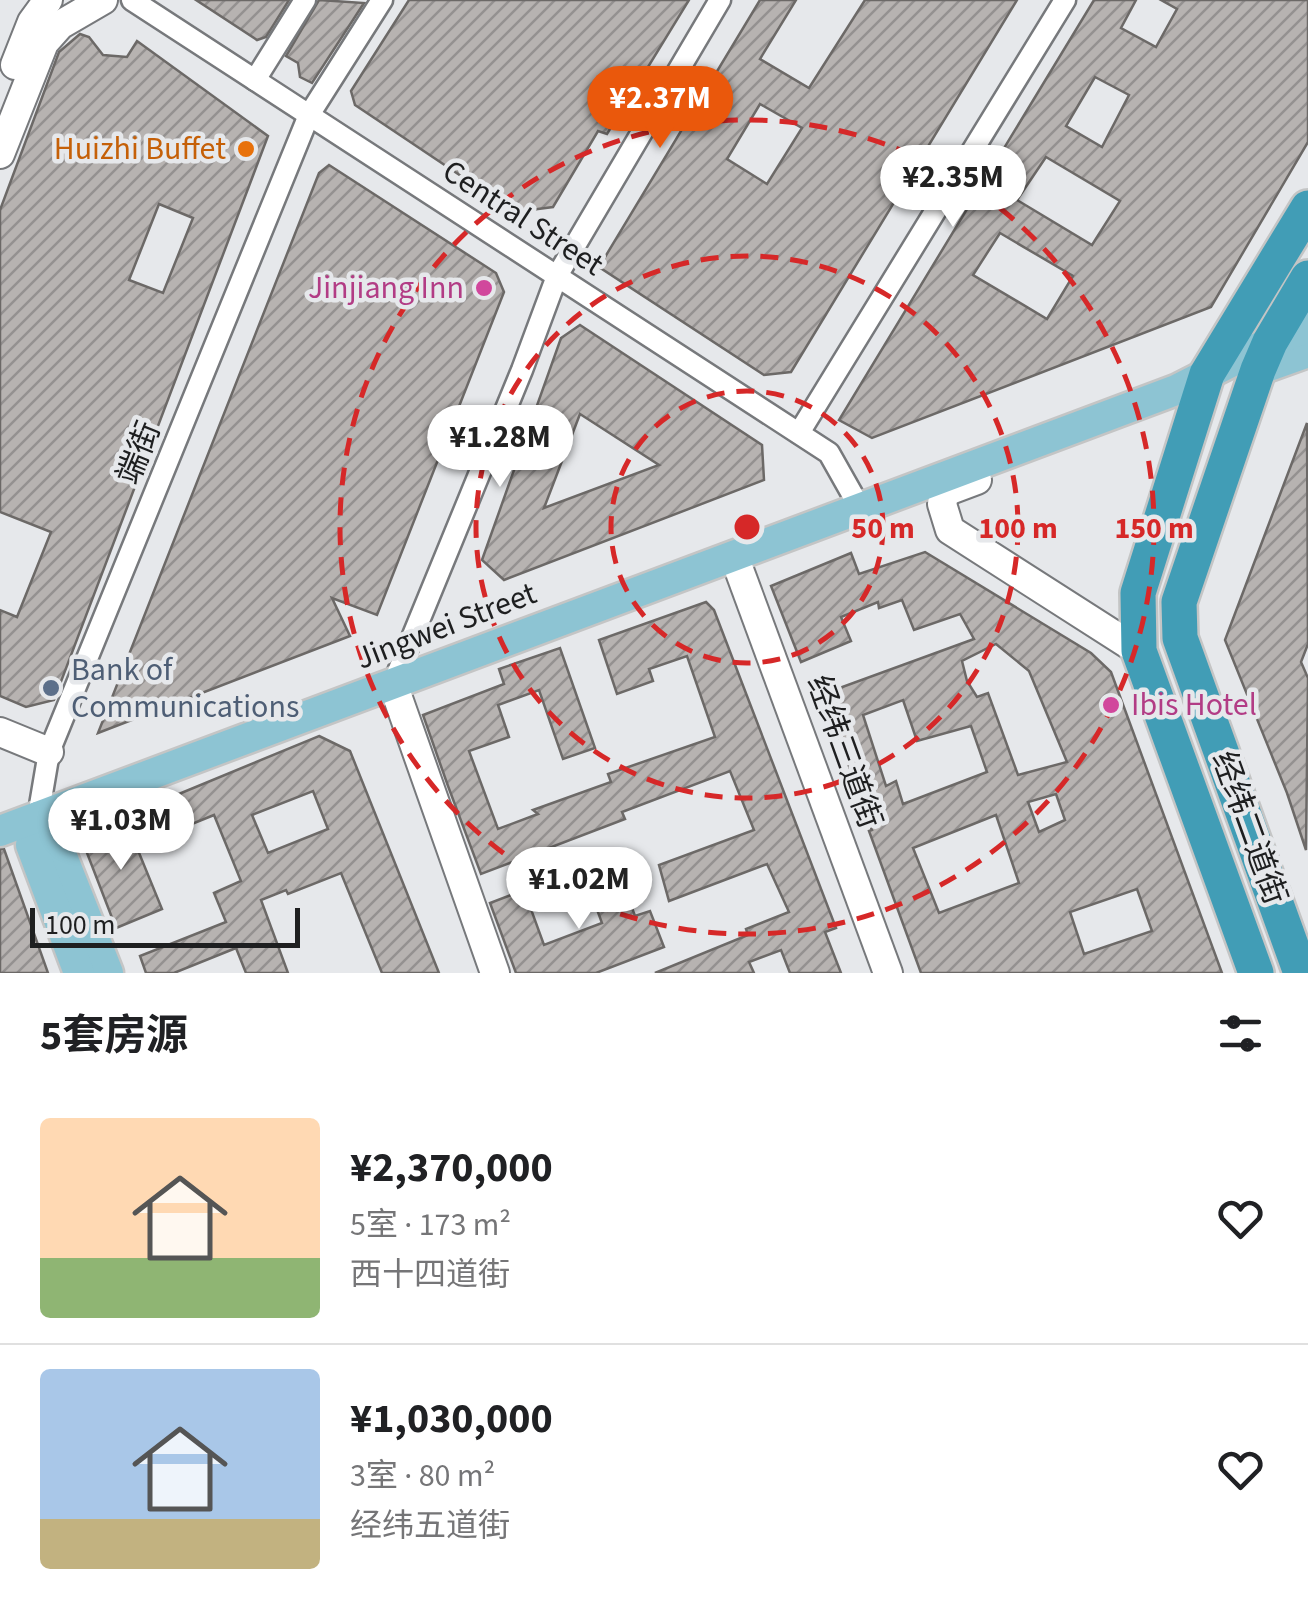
<!DOCTYPE html>
<html lang="zh">
<head>
<meta charset="utf-8">
<style>
	body { margin:0; font-family:"Source Sans 3","Noto Sans SC",sans-serif; background:#f6f6f6; color:#202124; height:100vh; display:flex; flex-direction:column; font-size:38px; white-space:nowrap }
	* { box-sizing:border-box; margin:0 }
	p { font-size:32px; color:#757577 }
	.icon { flex:none; width:55px; height:55px; fill:none; stroke:currentColor; stroke-width:2; stroke-linecap:round; stroke-linejoin:round }
	.map { position:relative; height:973px; overflow:hidden }
	.sheet { display:flex; flex-direction:column; background:#fff; flex:1 }
	.sheet>* { flex:none }
	.scale { position:absolute; left:30px; bottom:25px; width:270px; box-sizing:border-box; padding-left:10px; border:5px solid #1e1f20; border-top:0; font-size:28px; line-height:35px; white-space:nowrap; color:#1e1f20; -webkit-text-stroke:8px #e6e8eb; paint-order:stroke }
	.price { position:absolute; translate:-50% -85px; padding:0 22px; border-radius:35px; background:#fff; color:#222; font-size:32px; line-height:65px; filter:drop-shadow(0 2px 5px #0008) }
	.price::after { content:''; position:absolute; left:50%; top:60px; width:30px; height:22px; margin-left:-15px; background:inherit; clip-path:polygon(0 0,100% 0,50% 100%) }
	.price.current { background:#ea580c; color:#fff }
	ul { padding:0; list-style:none }
	li { display:flex; align-items:center; gap:30px; height:250px; padding:0 40px }
	li+li { border-top:2px solid #e0e0e0 }
	li span { display:grid; place-items:center; flex:none; width:280px; height:200px; border-radius:10px; color:#555 }
	li>.icon { margin-inline-start:auto }
	span .icon { width:120px; height:120px; fill:#fffc; stroke-width:1 }
	li b { font-size:42px }
	h2 { display:flex; justify-content:space-between; align-items:center; height:120px; padding:0 40px; font-size:42px }
	.map>svg:first-child { display:block }
	.building { fill:url(#building-hatch); stroke:#6c6967; stroke-width:2.5; fill-rule:evenodd }
	.lines { fill:none; stroke-linecap:round; stroke-linejoin:round }
	.street-casing { stroke:#77797c; stroke-width:25 }
	.secondary-casing { stroke:#77797c; stroke-width:32 }
	.primary-casing { stroke:#c4c5c5; stroke-width:35 }
	.highway-casing { stroke:#c4c5c5; stroke-width:40 }
	.street { stroke:#fff; stroke-width:20 }
	.secondary { stroke:#fff; stroke-width:28 }
	.primary { stroke:#8dc4d3; stroke-width:30 }
	.highway { stroke:#419db6; stroke-width:35 }
	.ring { fill:none; stroke:#d62828; stroke-width:5; stroke-dasharray:18 12 }
	.food-dot { fill:#e8710a; stroke:#e6e8eb; stroke-width:4 }
	.hotel-dot { fill:#d1479c; stroke:#e6e8eb; stroke-width:4 }
	.service-dot { fill:#5c6f8a; stroke:#e6e8eb; stroke-width:4 }
	.labels { text-anchor:middle; dominant-baseline:central; stroke-width:9; stroke-linejoin:round; paint-order:stroke }
	.food-label { font-size:32px; fill:#c56008; stroke:#e6e8eb; text-anchor:end }
	.street-label { font-size:32px; fill:#1e1f20; stroke:#e6e8eb }
	.hotel-label { font-size:32px; fill:#b23c85; stroke:#e6e8eb; text-anchor:end }
	.service-label { font-size:32px; fill:#4e5e75; stroke:#e6e8eb; text-anchor:start }
	.centre { fill:#d62828; stroke:#e6e8eb; stroke-width:5 }
	.ring-label { font-size:30px; text-anchor:middle; font-weight:bold; fill:#d62828; stroke:#e6e8eb; stroke-width:9; stroke-linejoin:round; paint-order:stroke }
</style>
</head>
<body>
<div class="map">
<svg width="1308" height="973" viewBox="0 0 1308 973">
	<defs>
		<pattern id="building-hatch" width="6" height="6" patternUnits="userSpaceOnUse" patternTransform="scale(2.5)"><rect width="6" height="6" fill="#b7b3b1"/><path d="M-1 1l2-2M0 6l6-6M5 7l2-2" fill="none" stroke="#949190"/></pattern>
	</defs>
	<rect width="100%" height="100%" fill="#e6e8eb"/>
	<!-- building -->
	<g class="building">
		<path d="M196 0H289L266 37 257 40Z"/>
		<path d="M319 0 364 3 312 83 300 77 298 63 286 56Z"/>
		<path d="M409 0H689L607 134 598 131 553 207 515 212 355 105 351 91Z"/>
		<path d="M760 0H796L760 59 809 88 865 0H1017L791 372 764 375 599 267ZM760 104 802 128 767 184 727 159Z"/>
		<path d="M1094 0H1136L1121 28 1156 47 1177 9 1161 0H1308V142L1211 307 872 438 839 420ZM1095 77 1129 95 1102 147 1066 126ZM1046 157 1120 201 1092 245 1017 200ZM1000 233 1073 276 1047 319 973 275Z"/>
		<path d="M80 34 89 37 103 55 127 57 137 41 268 136 54 700 26 707 0 696V610L17 617 51 532 0 512V210L59 52ZM159 204 193 218 163 293 129 280Z"/>
		<path d="M329 165 496 273 504 292 377 615 332 598 350 636 98 733 319 173Z"/>
		<path d="M580 325 762 445 764 480 504 580 482 560 561 338ZM580 414 659 465 544 508Z"/>
		<path d="M1307 423 1308 644 1301 662 1308 678 1306 850 1287 793 1225 640Z"/>
		<path d="M925 552 1091 653 1111 672 1222 973H921L869 831 872 830 823 694 974 639 960 614 914 630 902 600 879 608 878 602 841 617 851 641 801 662 771 586 851 553 859 574ZM996 644 1029 671 1067 762 1018 775 988 693 977 697 967 681 962 661ZM903 700 917 741 971 726 987 772 903 804 896 781 886 786 863 715ZM1056 794 1065 820 1039 832 1028 802ZM996 815 1019 883 939 913 913 848ZM1137 889 1152 931 1084 954 1070 912Z"/>
		<path d="M706 602 714 610 836 928 825 932 841 973H790L781 950 749 962 754 973H655L748 935 746 929 789 912 767 864 669 901 659 865 754 830 730 771 622 812 625 819 481 874 448 786 423 715 504 684 499 669 560 648 595 748 563 759 539 690 498 705 509 737 469 751 498 829 538 814 533 810 611 782 608 774 715 737 687 656 649 669 653 681 617 694 599 640Z"/>
		<path d="M319 736 350 751 439 973H382L341 873 288 894 286 890 261 900 288 973H246L236 948 174 973H146L140 956 226 922 214 893 241 881 214 815 170 833 157 803ZM313 791 328 829 268 853 252 815Z"/>
		<path d="M114 817 118 825 126 821 162 909 116 928 82 840 94 835 92 827Z"/>
		<path d="M0 849H4L48 973H0Z"/>
		<path d="M616 865 635 916 650 911 664 947 596 973H516L490 903 524 890 544 945 602 923 585 877Z"/>
	</g>
	<g class="lines">
		<!-- street casing -->
		<g class="street-casing">
			<g id="street">
				<path d="M132 0 829 453 860 508"/>
				<path d="M255 80 305 0"/>
				<path d="M799 433 1065 0"/>
				<path d="M393 684 522 370 557 276 720 0"/>
				<path d="M38 817 49 752 309 115 382 0"/>
			</g>
		</g>
		<!-- secondary casing -->
		<g class="secondary-casing">
			<g id="secondary">
				<path d="M15 65 32 22 48 0"/>
				<path d="M0 154 44 43 60 25 103 0"/>
				<path d="M977 480 945 492 942 504 950 530 1139 651"/>
				<path d="M734 556 888 973"/>
				<path d="M393 684 495 973"/>
				<path d="M0 732 49 752"/>
			</g>
		</g>
		<!-- primary casing -->
		<g class="primary-casing">
			<g id="primary">
				<path d="M1258 370 1308 352"/>
				<path d="M38 817 54 836 108 973"/>
				<path d="M38 817 31 845 79 973"/>
				<path d="M0 831 1176 390 1270 342 1308 327"/>
			</g>
		</g>
		<!-- highway casing -->
		<g class="highway-casing">
			<g id="highway">
				<path d="M1256 973 1139 651 1138 593 1207 374 1308 208"/>
				<path d="M1301 973 1180 638 1179 602 1258 370 1270 342 1308 278"/>
			</g>
		</g>
		<!-- street -->
		<use href="#street" class="street"/>
		<!-- secondary -->
		<use href="#secondary" class="secondary"/>
		<!-- primary -->
		<use href="#primary" class="primary"/>
		<!-- highway -->
		<use href="#highway" class="highway"/>
	</g>
	<!-- distance rings -->
	<g class="ring">
		<circle cx="747" cy="527" r="136"/>
		<circle cx="747" cy="527" r="271"/>
		<circle cx="747" cy="527" r="407"/>
	</g>
	<!-- markers -->
	<circle class="food-dot" cx="246" cy="149" r="10"/>
	<g class="hotel-dot">
		<circle cx="484" cy="288" r="10"/>
		<circle cx="1111" cy="705" r="10"/>
	</g>
	<circle class="service-dot" cx="51" cy="688" r="10"/>
	<g class="labels">
		<!-- food labels -->
		<g class="food-label">
			<text x="226" y="149">Huizhi Buffet</text>
		</g>
		<!-- street labels -->
		<g class="street-label">
			<text transform="translate(523 218) rotate(33)">Central Street</text>
			<text transform="translate(139 453) rotate(-68)">端街</text>
			<text transform="translate(446 626) rotate(-21)">Jingwei Street</text>
			<text transform="translate(844 752) rotate(70)">经纬三道街</text>
			<text transform="translate(1249 828) rotate(70)">经纬二道街</text>
		</g>
		<!-- hotel labels -->
		<g class="hotel-label">
			<text x="464" y="288">Jinjiang Inn</text>
			<text x="1131" y="705" text-anchor="start">Ibis Hotel</text>
		</g>
		<!-- service labels -->
		<g class="service-label">
			<text x="71" y="670">Bank of<tspan x="71" dy="37">Communications</tspan></text>
		</g>
	</g>
	<circle cx="747" cy="527" r="15" class="centre"/>
	<g class="ring-label">
		<text x="883" y="538">50 m</text>
		<text x="1018" y="538">100 m</text>
		<text x="1154" y="538">150 m</text>
	</g>
</svg>
<div class="scale">100 m</div>
<b class="price current" style="left:660px;top:151px">¥2.37M</b>
<b class="price" style="left:953px;top:230px">¥2.35M</b>
<b class="price" style="left:500px;top:490px">¥1.28M</b>
<b class="price" style="left:121px;top:873px">¥1.03M</b>
<b class="price" style="left:579px;top:932px">¥1.02M</b>
</div>
<section class="sheet">
<h2>5套房源<svg class="icon" aria-label="filters" viewBox="0 0 24 24"><path d="M4 7h16M4 17h16"/><circle cx="9" cy="7" r="2"/><circle cx="15" cy="17" r="2"/></svg></h2>
<ul>
<li><span style="background:linear-gradient(#ffd9b3 70%,#8fb573 0)"><svg class="icon" aria-label="home" viewBox="0 0 24 24"><path d="M3 11l9-7 9 7M6 9v11h12V9"/></svg></span><div><b>¥2,370,000</b><p>5室 · 173 m²</p><p>西十四道街</p></div><svg class="icon" aria-label="heart" viewBox="0 0 24 24"><path d="M12 20l-8-8c-3-5 5-10 8-4 3-6 11-1 8 4z"/></svg></li>
<li><span style="background:linear-gradient(#a9c7e8 75%,#c2b280 0)"><svg class="icon" aria-label="home" viewBox="0 0 24 24"><path d="M3 11l9-7 9 7M6 9v11h12V9"/></svg></span><div><b>¥1,030,000</b><p>3室 · 80 m²</p><p>经纬五道街</p></div><svg class="icon" aria-label="heart" viewBox="0 0 24 24"><path d="M12 20l-8-8c-3-5 5-10 8-4 3-6 11-1 8 4z"/></svg></li>
</ul>
</section>
</body>
</html>
